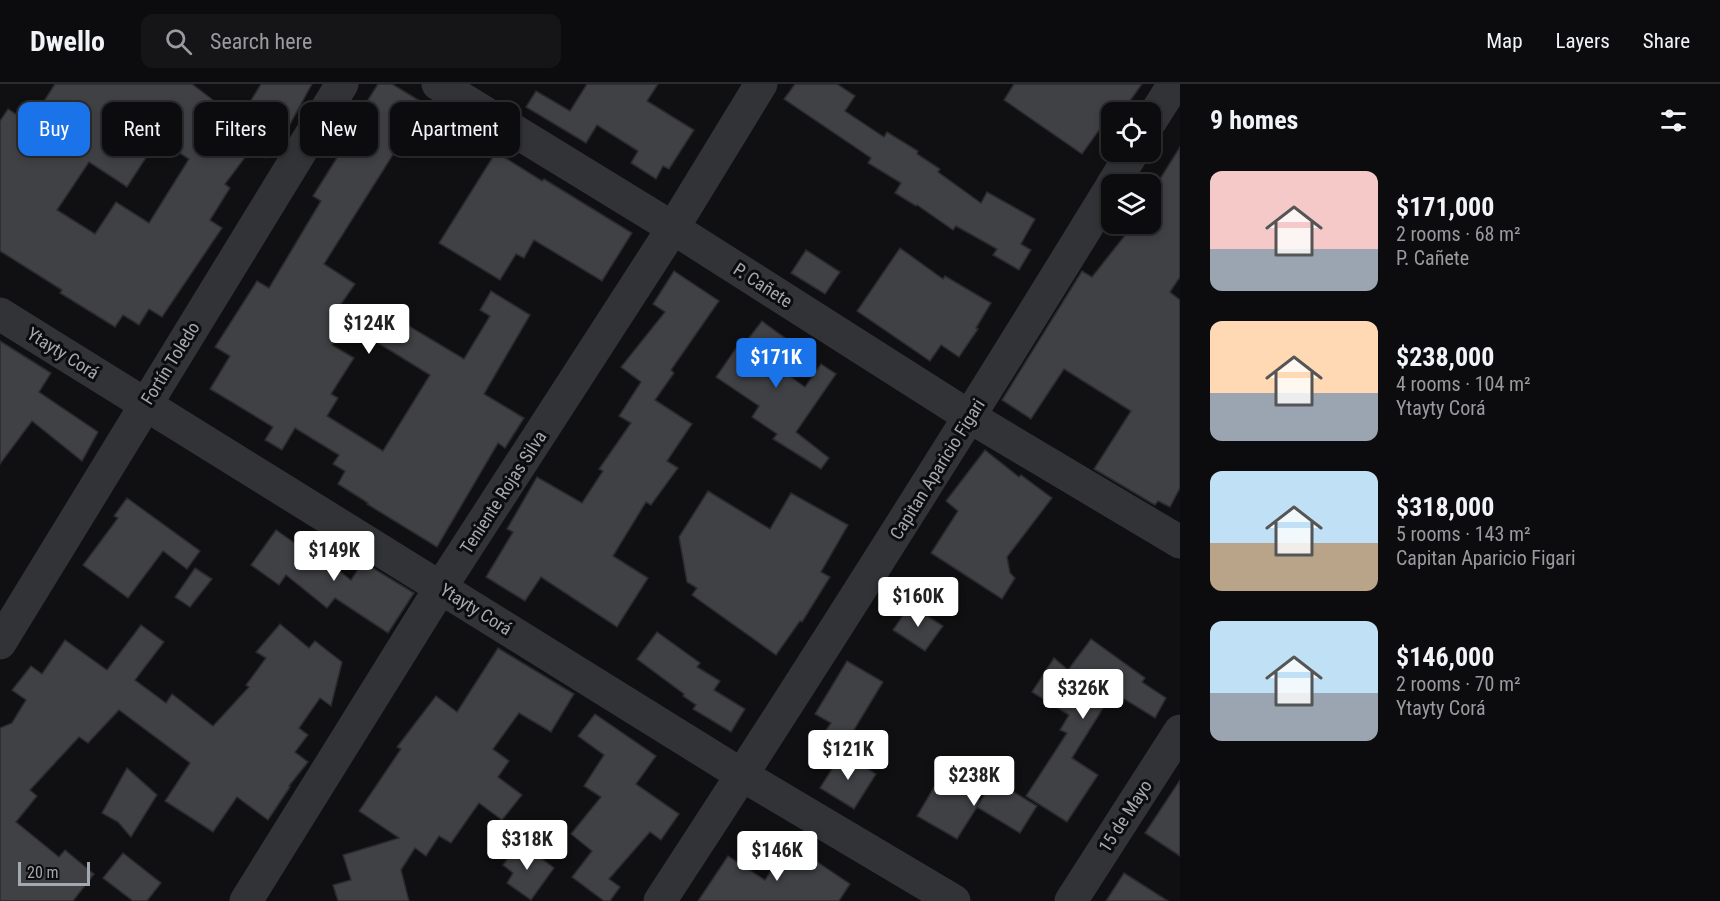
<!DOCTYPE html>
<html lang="en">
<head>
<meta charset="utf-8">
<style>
	body { margin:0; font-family:"Roboto Condensed",sans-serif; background:#151517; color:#f1f3f6; height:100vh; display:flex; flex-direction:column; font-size:22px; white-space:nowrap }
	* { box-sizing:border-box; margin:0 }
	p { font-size:20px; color:#9a9b9e }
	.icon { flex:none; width:33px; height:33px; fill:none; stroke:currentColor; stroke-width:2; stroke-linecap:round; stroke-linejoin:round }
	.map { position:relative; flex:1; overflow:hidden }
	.details { display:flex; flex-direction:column; background:#0c0c0e; width:540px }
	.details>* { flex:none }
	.guide { position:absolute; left:18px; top:18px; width:570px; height:54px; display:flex; gap:12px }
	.controls { position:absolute; left:1101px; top:18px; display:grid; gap:12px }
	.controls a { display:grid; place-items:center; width:60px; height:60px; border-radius:12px; background:#0c0c0e; box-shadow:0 3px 9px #0003,0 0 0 2px #2c2c2e; font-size:30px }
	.scale { position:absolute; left:18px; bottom:15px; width:72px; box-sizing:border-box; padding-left:6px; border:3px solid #a3a8b1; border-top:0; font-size:16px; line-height:21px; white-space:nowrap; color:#a3a8b1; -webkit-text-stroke:4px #0c0c0d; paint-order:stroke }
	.price { position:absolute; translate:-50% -51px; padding:0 14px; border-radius:6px; background:#fff; color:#222; font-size:20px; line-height:39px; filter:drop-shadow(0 2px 3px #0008) }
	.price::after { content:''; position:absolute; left:50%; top:36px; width:18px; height:14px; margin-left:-9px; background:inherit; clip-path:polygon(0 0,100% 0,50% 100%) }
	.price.active { background:#1a73e8; color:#fff }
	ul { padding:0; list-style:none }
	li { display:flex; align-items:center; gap:18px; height:150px; padding:0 30px }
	li span { display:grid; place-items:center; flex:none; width:168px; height:120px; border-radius:12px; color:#555 }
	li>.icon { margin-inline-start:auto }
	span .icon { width:72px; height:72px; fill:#fffc; stroke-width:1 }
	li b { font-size:26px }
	h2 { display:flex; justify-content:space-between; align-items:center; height:72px; padding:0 30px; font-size:26px }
	.tag { padding:0 21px; border-radius:12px; background:#0c0c0e; box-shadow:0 3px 9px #0003,0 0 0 2px #2c2c2e; font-size:21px; line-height:54px }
	.tag.active { background:#1a73e8; color:#fff }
	header { display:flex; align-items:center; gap:36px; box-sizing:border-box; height:84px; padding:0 30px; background:#0c0c0e; border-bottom:2px solid #2c2c2e }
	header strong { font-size:28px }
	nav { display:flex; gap:33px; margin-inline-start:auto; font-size:21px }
	.search { width:420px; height:54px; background:#151517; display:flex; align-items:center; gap:15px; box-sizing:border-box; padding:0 21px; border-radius:12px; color:#9a9b9e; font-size:22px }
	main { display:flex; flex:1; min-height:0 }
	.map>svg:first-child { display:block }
	.building { fill:#404145; stroke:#2b2b2d; stroke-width:1.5; fill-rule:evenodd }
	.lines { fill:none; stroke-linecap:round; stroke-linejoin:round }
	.minor { stroke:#323336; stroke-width:33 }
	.labels { text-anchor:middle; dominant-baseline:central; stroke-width:6; stroke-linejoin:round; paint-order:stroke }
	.street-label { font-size:18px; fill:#a3a8b1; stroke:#0c0c0d }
</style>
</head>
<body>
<header>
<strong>Dwello</strong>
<div class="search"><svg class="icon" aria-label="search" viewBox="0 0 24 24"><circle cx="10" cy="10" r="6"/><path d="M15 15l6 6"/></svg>Search here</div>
<nav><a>Map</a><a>Layers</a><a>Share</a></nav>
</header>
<main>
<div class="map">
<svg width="1180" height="817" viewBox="0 0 1180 817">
	<rect width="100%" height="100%" fill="#101012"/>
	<!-- building -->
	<g class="building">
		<path d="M55 0H192L239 36 261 0H312L284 51 266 74 252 64 225 100 230 104 210 136 222 144 162 233 149 225 139 241 123 231 115 243 60 209 62 206 0 167V37L8 25 30 39ZM158 55 189 75 149 139 116 118 95 150 57 126 89 78 127 103Z"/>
		<path d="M378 0H392L425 20 324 180 355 200 334 230 347 238 332 261 354 274 331 310 338 314 327 332 383 367 430 291 378 259 394 233 464 275 490 232 480 226 491 207 530 231 484 310 524 334 505 364 498 359 437 463 367 420 368 419 338 400 345 387 333 380 339 371 295 344 282 366 265 356 273 343 210 305 230 272 215 263 257 197 269 204 321 117 313 112 355 45 351 43Z"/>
		<path d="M587 0H658L647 17 694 46 669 85 663 82 656 95 631 79 638 67 597 41 586 59 526 23 536 7 570 27Z"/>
		<path d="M795 0H837L855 12 845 27 884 53 887 48 918 67 917 70 940 85 938 88 981 119 987 108 1035 135 1021 160 1031 166 1019 186 993 171 997 165 956 142 953 146 917 121 916 122 895 109 901 99 868 79 871 74 784 15Z"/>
		<path d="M1014 0H1142L1122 28H1112L1082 70 1004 16Z"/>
		<path d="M1180 63V193L1170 208 1180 216V404L1170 423 1158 417 1155 421 1094 385 1131 327 1064 285 1031 335 1002 316 1082 187 1092 193 1134 140H1150V111Z"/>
		<path d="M496 68 542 97 544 95 632 149 602 197 534 156 524 174 516 170 500 196 439 159Z"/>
		<path d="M900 164 943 195 945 192 991 219 976 244 978 245 959 273 941 261 930 277 857 227Z"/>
		<path d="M806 166 840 188 825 210 791 189Z"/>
		<path d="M674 187 719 217 671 286 674 289 655 316 692 340 667 377 678 384 651 421 646 418 613 472 648 494 617 543 541 493 525 517 486 493 513 448 507 445 537 393 582 419 603 387 599 385 631 339 619 332 641 298 621 283 665 228 653 220Z"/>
		<path d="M762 237 793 260 777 283 805 303 821 280 836 290 796 348 829 374 821 385 773 355 777 350 752 333 759 322 716 293 741 257 745 259Z"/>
		<path d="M0 257 51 289 39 308 98 348 82 377 32 337 0 380Z"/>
		<path d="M985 366 1019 393 1021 391 1052 414 1007 473 1010 489 1015 494 1002 515 931 469 958 427 946 417Z"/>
		<path d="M708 407 770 445 791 409 848 441 821 488 830 493 802 538 800 537 776 571 692 511 697 504 687 498 679 453Z"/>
		<path d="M127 414 200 467 187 485 163 467 128 514 83 481 118 434 114 432Z"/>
		<path d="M276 446 312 471 315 468 351 496 363 478 414 509 388 549 335 514 327 524 286 491 279 501 251 481Z"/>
		<path d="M195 484 212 495 190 523 175 513Z"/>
		<path d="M910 521 943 542 925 567 893 546Z"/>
		<path d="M280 540 309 564 315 557 342 578 331 622 320 614 299 644 308 651 295 668 308 678 289 702 290 703 268 736 237 713 213 748 165 717 190 679 119 626 88 659 79 653 30 706 37 712 16 738 59 773 65 766 94 790 73 817H0V644L12 639 26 616 12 606 31 582 42 590 65 556 107 586 141 541 164 558 135 596 166 619 172 610 213 642 249 603 246 601 266 574 256 568Z"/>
		<path d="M657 548 700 579 697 583 720 597 714 606 745 625 731 648 693 625 696 621 683 612 684 610 637 575Z"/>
		<path d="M1091 555 1145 594 1142 598 1166 614 1155 634 1113 608 1072 674 1098 691 1067 738 1026 712 1067 649 1060 646 1069 631 1032 608 1054 574 1068 586Z"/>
		<path d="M498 564 574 610 551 648 519 629 493 665 509 677 498 693 522 711 502 736 479 719 451 759 439 752 426 772 415 764 401 786 409 817H338L333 801 351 796 343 771 399 754 359 727 401 665 397 663 436 612 457 628Z"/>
		<path d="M847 577 883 598 837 674 816 661 831 639 815 630Z"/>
		<path d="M595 630 656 672 636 700 679 730 661 756 650 748 609 795 620 803 610 817H604L572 793 592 767 571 750 601 713 584 702 604 671 578 652Z"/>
		<path d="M842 669 876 690 854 725 820 704Z"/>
		<path d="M127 684 157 711 131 753 118 738 102 729Z"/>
		<path d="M940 693 980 717 977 722 994 696 1037 722 1020 749 977 723 957 755 917 732Z"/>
		<path d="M1180 696V772L1145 749Z"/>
		<path d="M520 758 554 784 531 816 507 799 513 789 503 781Z"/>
		<path d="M789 759 850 800 839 817H698L728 772 765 796Z"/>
		<path d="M123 769 161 799 147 817H133L103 794Z"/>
		<path d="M1124 789 1168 817H1106Z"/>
	</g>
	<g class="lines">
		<!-- minor -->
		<g class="minor">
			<path d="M438 0 673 144 970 333 1180 458"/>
			<path d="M1150 38 1174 0"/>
			<path d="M1113 100 1133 68"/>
			<path d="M0 230 742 691 954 817"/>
			<path d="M0 559 342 0"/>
			<path d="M246 817 441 503 673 144 761 0"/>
			<path d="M660 817C814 581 964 343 1112 102"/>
			<path d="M1071 817 1180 647"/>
		</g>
	</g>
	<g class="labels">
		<!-- street labels -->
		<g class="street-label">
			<text transform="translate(763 201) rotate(33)">P. Cañete</text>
			<text transform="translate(63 269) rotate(32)">Ytayty Corá</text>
			<text transform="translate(170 279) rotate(-58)">Fortín Toledo</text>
			<text transform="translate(937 385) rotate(-58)">Capitan Aparicio Figari</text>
			<text transform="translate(503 408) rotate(-57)">Teniente Rojas Silva</text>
			<text transform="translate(476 525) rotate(32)">Ytayty Corá</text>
			<text transform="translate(1125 732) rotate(-57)">15 de Mayo</text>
		</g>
	</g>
</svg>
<div class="controls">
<a><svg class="icon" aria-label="locate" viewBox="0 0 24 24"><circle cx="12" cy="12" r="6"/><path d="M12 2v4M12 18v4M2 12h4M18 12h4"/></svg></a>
<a><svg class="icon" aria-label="layers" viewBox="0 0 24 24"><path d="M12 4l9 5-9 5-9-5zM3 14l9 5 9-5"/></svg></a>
</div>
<div class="scale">20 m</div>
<b class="price" style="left:369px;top:271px">$124K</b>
<b class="price active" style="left:776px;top:305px">$171K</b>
<b class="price" style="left:334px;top:498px">$149K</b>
<b class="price" style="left:918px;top:544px">$160K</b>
<b class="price" style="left:1083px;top:636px">$326K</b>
<b class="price" style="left:848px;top:697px">$121K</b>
<b class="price" style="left:974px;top:723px">$238K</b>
<b class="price" style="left:527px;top:787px">$318K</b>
<b class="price" style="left:777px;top:798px">$146K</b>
<div class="guide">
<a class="tag active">Buy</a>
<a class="tag">Rent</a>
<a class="tag">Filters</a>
<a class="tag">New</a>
<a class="tag">Apartment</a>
</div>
</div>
<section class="details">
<h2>9 homes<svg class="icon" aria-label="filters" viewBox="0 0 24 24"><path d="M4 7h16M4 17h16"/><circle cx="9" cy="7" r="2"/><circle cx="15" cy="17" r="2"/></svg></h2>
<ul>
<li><span style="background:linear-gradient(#f6c9c9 65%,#9aa5b1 0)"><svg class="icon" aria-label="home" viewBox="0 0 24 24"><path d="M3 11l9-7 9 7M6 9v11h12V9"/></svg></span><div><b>$171,000</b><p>2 rooms · 68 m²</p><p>P. Cañete</p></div></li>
<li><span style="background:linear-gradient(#ffd9b3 60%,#9aa5b1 0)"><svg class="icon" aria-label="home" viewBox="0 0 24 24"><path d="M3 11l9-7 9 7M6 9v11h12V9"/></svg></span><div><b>$238,000</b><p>4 rooms · 104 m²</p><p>Ytayty Corá</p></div></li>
<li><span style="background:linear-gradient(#bfe0f5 60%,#b9a48a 0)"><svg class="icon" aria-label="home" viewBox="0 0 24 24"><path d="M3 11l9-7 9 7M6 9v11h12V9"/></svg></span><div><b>$318,000</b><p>5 rooms · 143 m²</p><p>Capitan Aparicio Figari</p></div></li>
<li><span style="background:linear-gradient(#bfe0f5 60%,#9aa5b1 0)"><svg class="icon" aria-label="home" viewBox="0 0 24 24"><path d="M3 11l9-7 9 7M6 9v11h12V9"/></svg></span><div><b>$146,000</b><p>2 rooms · 70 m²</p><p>Ytayty Corá</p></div></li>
</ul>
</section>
</main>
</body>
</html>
